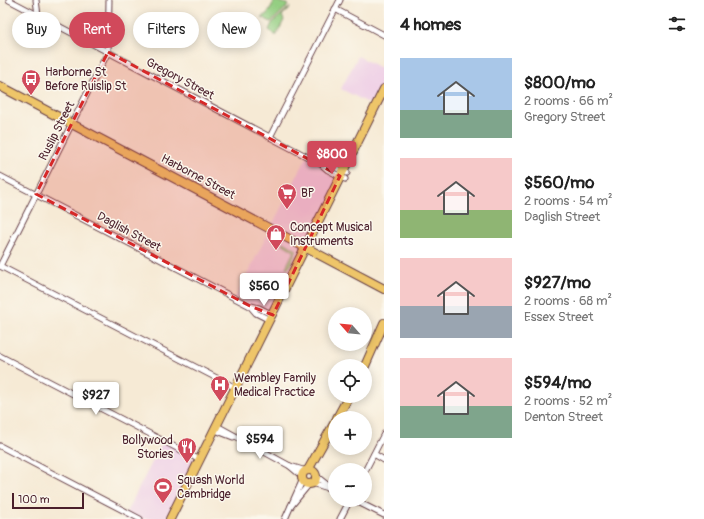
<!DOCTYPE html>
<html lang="en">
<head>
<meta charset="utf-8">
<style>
	body { margin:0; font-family:Pangolin,sans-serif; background:#f2f2f2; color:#222; height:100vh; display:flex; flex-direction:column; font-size:15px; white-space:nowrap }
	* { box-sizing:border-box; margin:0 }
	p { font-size:13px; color:#767676 }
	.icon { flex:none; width:22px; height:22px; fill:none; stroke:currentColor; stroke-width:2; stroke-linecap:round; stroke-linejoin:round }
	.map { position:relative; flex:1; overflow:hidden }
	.sheet { display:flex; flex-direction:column; background:#fff; width:320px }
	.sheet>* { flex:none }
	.top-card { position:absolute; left:12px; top:12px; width:312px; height:36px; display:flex; gap:8px }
	.needle { width:26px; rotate:297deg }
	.tools { position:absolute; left:328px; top:307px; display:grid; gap:8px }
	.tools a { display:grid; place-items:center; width:44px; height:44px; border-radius:50%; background:#fff; box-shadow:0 2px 10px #0003; font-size:20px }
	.scale { position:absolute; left:12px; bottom:10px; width:72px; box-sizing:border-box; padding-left:4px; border:2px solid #4a1f2b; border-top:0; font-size:11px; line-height:14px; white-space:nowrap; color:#4a1f2b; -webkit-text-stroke:3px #fbf7ec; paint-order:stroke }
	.price { position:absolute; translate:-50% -34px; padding:0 9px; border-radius:4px; background:#fff; color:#222; font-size:13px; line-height:26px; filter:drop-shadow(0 1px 2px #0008) }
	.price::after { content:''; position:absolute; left:50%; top:24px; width:12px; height:9px; margin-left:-6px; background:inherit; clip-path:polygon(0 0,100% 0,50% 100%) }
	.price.active { background:#d1495b; color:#fff }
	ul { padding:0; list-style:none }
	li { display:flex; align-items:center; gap:12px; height:100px; padding:0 16px }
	li span { display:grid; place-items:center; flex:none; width:112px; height:80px; border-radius:0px; color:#555 }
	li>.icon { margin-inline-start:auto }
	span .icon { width:48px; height:48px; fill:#fffc; stroke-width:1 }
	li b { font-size:17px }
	h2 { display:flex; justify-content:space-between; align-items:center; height:48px; padding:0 16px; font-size:17px }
	.chip { padding:0 14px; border-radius:18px; background:#fff; box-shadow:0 2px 10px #0003; font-size:14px; line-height:36px }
	.chip.active { background:#d1495b; color:#fff }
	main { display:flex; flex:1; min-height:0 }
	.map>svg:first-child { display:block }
	.built { fill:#efd0e6 }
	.grass { fill:#94ce82; stroke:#6f7656 }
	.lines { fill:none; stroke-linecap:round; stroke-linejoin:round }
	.minor-casing { stroke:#643d44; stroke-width:7 }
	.primary-casing { stroke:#643d44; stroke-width:10 }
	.minor { stroke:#fff; stroke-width:5 }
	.primary { stroke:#eec569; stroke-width:8 }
	.marked { fill:#d62828; fill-opacity:0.2; stroke:#d62828; stroke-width:3; stroke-dasharray:8 5; stroke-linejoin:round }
	.labels { text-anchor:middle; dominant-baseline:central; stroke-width:3; stroke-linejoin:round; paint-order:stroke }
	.poi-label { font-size:12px; fill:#4a1f2b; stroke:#fbf7ec; text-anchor:start }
	.street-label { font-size:12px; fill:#4a1f2b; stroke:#fbf7ec }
</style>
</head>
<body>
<main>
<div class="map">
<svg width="384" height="519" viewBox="0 0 384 519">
	<rect width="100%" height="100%" fill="#fbf7ec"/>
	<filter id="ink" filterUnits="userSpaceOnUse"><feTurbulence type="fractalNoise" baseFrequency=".025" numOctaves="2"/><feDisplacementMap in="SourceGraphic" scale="8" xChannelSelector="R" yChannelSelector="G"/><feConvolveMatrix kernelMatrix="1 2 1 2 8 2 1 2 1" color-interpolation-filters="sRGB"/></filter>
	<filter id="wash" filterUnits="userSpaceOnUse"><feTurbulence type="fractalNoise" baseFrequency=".012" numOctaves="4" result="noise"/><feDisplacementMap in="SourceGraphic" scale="16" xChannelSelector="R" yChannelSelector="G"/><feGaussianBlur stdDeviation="0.9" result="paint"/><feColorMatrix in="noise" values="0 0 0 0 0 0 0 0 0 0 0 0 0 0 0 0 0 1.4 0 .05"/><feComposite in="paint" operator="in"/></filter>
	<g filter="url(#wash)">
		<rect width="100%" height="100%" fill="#f6ead5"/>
		<!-- built -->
		<g class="built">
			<path d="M358 56 384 70V95L378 108 341 89Z"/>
			<path d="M316 139 352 158 272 317 235 298Z"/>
			<path d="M163 441 198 461 169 519H123Z"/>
		</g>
		<!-- grass -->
		<g class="grass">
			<path d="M275 0 289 5 271 22 261 17 267 14Z"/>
			<path d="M290 7 287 12H285L282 16 284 20 276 36 269 30 272 23Z"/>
			<path d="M112 21H115L116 43 112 42Z"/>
			<path d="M284 242 297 250 289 268 286 267 294 251 283 244Z"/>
		</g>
	</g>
	<g filter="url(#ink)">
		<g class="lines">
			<!-- minor casing -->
			<g class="minor-casing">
				<g id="minor">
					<path d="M9 0 321 164 328 170 345 179"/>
					<path d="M36 0 38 15"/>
					<path d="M335 9 384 35"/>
					<path d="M270 137 340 0"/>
					<path d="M321 164 330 165 347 173"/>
					<path d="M0 176 250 306 256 313 270 320"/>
					<path d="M0 266 108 52 109 0"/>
					<path d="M0 266 236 388"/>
					<path d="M251 306 259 308 273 315"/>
					<path d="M0 356 200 460"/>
					<path d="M217 426 290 466 306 471"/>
					<path d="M215 430 233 437"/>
					<path d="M0 446 140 519"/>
					<path d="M374 454 384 460"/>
					<path d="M290 466 303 477"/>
					<path d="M365 471 384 434"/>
					<path d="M316 476 331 488"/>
					<path d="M312 483 335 490"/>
					<path d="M354 500 384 515"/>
					<path d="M291 506 310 483"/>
					<path d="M285 519 303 479"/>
					<path d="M340 519 350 500"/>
				</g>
			</g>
			<!-- primary casing -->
			<g class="primary-casing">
				<g id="primary">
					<path d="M0 86 384 289"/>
					<path d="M365 366 384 323"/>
					<path d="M337 418 349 396"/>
					<path d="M308 470 335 422"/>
					<circle cx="309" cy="477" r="7"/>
					<path d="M170 519 384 89"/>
				</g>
			</g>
			<!-- minor -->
			<use href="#minor" class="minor"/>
			<!-- primary -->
			<use href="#primary" class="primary"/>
		</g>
	</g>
	<!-- marked area -->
	<path class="marked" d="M108 52 340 176 273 315 250 306 36 194Z"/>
	<!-- icons -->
	<defs>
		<g id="bus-pin" transform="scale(1)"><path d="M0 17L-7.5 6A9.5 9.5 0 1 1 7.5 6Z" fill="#d1495b" stroke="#fbf7ec"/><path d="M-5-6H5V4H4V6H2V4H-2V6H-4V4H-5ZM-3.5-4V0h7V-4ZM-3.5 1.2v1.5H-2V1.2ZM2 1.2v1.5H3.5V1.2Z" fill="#fff"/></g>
		<g id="supermarket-pin" transform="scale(1)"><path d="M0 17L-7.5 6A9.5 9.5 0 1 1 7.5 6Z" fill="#d1495b" stroke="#fbf7ec"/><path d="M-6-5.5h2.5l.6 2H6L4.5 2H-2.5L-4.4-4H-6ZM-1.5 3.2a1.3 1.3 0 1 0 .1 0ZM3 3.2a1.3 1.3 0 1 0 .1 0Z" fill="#fff"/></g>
		<g id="shop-pin" transform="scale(1)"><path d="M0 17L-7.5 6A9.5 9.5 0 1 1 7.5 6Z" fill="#d1495b" stroke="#fbf7ec"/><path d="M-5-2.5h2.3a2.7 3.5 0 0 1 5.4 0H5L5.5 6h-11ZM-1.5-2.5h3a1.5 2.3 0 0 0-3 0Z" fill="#fff"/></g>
		<g id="hospital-pin" transform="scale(1)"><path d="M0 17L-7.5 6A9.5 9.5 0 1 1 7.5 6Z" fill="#d1495b" stroke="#fbf7ec"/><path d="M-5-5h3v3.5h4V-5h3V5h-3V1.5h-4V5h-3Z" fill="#fff"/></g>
		<g id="restaurant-pin" transform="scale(1)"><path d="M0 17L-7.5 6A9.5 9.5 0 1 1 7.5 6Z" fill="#d1495b" stroke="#fbf7ec"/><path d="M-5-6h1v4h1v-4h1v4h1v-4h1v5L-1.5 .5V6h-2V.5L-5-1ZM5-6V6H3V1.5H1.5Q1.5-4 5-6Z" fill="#fff"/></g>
		<g id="stadium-pin" transform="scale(1)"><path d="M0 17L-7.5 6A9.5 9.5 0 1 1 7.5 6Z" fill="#d1495b" stroke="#fbf7ec"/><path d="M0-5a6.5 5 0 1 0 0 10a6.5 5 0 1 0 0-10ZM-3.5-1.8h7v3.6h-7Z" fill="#fff"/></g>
	</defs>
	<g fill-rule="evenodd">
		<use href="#bus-pin" x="31" y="79"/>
		<use href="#supermarket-pin" x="287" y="193"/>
		<use href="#shop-pin" x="276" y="234"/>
		<use href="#hospital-pin" x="220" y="385"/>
		<use href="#restaurant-pin" x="187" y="447"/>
		<use href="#stadium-pin" x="163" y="487"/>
	</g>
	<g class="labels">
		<!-- poi labels -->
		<g class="poi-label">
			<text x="45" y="72">Harborne St<tspan x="45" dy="14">Before Ruislip St</tspan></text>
			<text x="301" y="193">BP</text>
			<text x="290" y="227">Concept Musical<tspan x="290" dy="14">Instruments</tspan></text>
			<text x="234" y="378">Wembley Family<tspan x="234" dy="14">Medical Practice</tspan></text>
			<text x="173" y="440" text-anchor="end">Bollywood<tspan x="173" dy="14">Stories</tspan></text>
			<text x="177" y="480">Squash World<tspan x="177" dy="14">Cambridge</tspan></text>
		</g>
		<!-- street labels -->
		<g class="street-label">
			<text transform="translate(180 79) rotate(28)">Gregory Street</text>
			<text transform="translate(57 131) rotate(-63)">Ruslip Street</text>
			<text transform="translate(198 177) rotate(28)">Harborne Street</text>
			<text transform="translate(129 232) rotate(28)">Daglish Street</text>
		</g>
	</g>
</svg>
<div class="tools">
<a><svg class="needle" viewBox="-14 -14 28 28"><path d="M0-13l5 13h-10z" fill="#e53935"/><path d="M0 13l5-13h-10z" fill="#767676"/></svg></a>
<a><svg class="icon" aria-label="locate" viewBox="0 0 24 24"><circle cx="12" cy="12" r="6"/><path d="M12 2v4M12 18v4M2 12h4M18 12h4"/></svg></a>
<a>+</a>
<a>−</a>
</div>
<div class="scale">100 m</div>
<b class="price active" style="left:332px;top:175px">$800</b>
<b class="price" style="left:264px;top:307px">$560</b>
<b class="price" style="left:96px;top:416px">$927</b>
<b class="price" style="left:260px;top:460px">$594</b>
<div class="top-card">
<a class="chip">Buy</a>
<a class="chip active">Rent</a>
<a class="chip">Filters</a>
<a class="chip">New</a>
</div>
</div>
<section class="sheet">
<h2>4 homes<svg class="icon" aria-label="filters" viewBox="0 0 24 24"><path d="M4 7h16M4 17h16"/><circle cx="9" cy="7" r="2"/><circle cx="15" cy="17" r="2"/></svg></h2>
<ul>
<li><span style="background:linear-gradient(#a9c7e8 65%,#7fa58c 0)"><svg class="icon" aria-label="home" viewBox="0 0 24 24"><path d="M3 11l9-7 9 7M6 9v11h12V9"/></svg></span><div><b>$800/mo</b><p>2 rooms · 66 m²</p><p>Gregory Street</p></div></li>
<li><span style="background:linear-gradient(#f6c9c9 65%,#8fb573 0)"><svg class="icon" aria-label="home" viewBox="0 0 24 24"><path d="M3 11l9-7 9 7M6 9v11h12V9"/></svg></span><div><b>$560/mo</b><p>2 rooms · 54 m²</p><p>Daglish Street</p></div></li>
<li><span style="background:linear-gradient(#f6c9c9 60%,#9aa5b1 0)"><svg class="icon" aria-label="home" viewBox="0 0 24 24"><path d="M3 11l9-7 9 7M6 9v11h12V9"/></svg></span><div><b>$927/mo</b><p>2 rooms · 68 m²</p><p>Essex Street</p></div></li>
<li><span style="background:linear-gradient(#f6c9c9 60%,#7fa58c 0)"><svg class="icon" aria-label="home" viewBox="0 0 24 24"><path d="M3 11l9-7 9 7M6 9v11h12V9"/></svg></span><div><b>$594/mo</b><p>2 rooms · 52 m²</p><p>Denton Street</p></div></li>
</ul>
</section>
</main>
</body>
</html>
